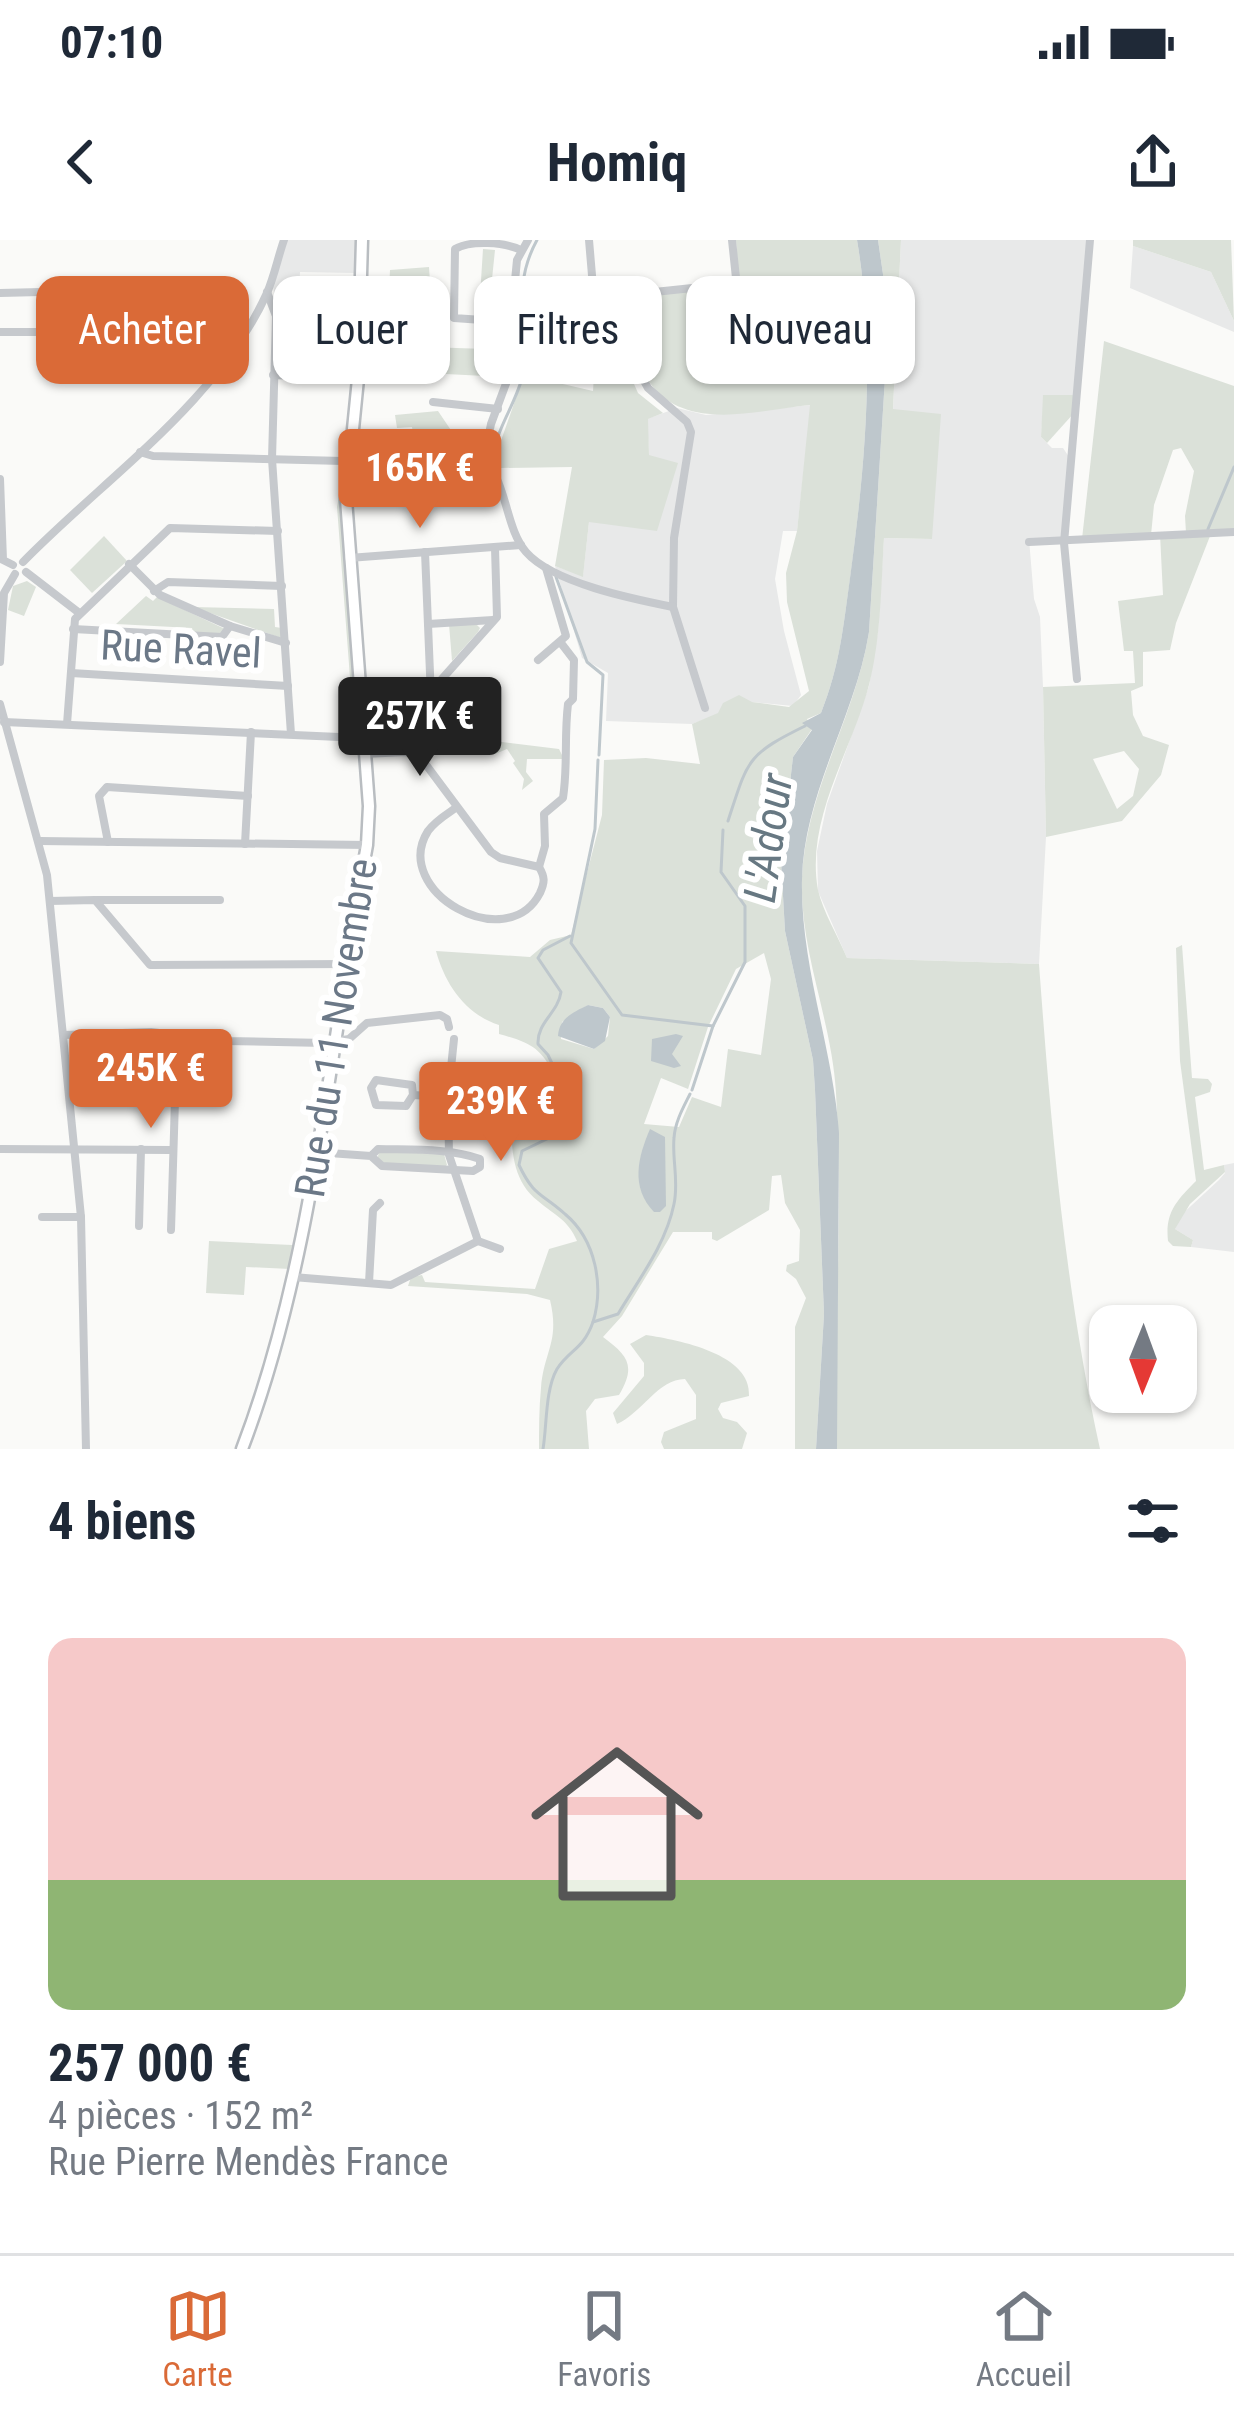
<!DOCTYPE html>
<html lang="fr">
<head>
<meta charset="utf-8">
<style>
	body { margin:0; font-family:"Roboto Condensed",sans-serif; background:#f2f2f3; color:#1f2937; height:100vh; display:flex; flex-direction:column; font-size:45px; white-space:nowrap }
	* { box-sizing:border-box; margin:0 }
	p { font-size:39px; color:#747a83 }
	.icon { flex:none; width:66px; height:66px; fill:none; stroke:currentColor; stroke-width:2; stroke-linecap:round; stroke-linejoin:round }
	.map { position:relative; height:1209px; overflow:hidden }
	.drawer { display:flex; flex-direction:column; background:#fff; flex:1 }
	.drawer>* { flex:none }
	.top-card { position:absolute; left:36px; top:36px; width:1164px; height:108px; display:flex; gap:24px }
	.needle { width:78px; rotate:181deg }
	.buttons { position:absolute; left:1089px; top:1065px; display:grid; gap:24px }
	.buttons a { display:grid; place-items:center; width:108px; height:108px; border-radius:24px; background:#fff; box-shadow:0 3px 9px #0004; font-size:60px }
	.price { position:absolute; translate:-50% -102px; padding:0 27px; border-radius:12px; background:#da6a37; color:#fff; font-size:39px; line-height:78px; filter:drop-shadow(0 3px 6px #0008) }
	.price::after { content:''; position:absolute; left:50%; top:72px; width:36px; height:27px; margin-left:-18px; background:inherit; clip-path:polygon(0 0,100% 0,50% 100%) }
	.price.selected { background:#222; color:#fff }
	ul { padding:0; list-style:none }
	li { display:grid; align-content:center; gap:24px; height:636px; padding:0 48px }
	li span { display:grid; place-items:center; height:372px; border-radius:24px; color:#555 }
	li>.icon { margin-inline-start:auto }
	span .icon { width:216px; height:216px; fill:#fffc; stroke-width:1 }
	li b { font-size:51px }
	h2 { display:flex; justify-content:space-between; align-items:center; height:144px; padding:0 48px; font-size:51px }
	.tag { padding:0 42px; border-radius:24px; background:#fff; box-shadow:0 3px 9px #0004; font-size:42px; line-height:108px }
	.tag.selected { background:#da6a37; color:#fff }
	.status { display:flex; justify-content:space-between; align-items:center; height:84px; padding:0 60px; background:#fff; direction:ltr }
	.status svg { height:33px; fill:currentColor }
	header { display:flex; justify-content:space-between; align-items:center; height:156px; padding:0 48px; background:#fff; font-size:54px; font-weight:700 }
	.menu { display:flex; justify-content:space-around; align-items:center; height:168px; border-top:3px solid #e0e1e3; background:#fff; font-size:33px; color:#747a83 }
	.menu a { display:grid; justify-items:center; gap:6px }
	.menu .selected { color:#da6a37 }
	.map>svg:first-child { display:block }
	.built { fill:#e8e9e9 }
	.green { fill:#dbe1d9; fill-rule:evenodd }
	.water { fill:#bec7cc }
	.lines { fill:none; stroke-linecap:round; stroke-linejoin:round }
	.stream { stroke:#bec7cc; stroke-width:3 }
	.secondary-casing { stroke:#b9bdc1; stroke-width:15 }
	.street { stroke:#c6c9cd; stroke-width:8 }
	.secondary { stroke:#fff; stroke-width:10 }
	.labels { text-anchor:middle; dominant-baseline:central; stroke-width:12; stroke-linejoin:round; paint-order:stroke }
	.street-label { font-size:42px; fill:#6b7887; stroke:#fff }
	.water-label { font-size:45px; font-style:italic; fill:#677882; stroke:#fff }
</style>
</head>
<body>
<div class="status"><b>07:10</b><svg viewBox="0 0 49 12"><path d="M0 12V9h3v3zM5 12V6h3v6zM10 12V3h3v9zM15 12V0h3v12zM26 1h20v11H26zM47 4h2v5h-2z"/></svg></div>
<header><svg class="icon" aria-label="back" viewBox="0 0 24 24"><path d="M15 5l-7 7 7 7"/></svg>Homiq<svg class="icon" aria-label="share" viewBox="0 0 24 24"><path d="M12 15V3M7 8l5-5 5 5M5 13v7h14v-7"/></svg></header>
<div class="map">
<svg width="1234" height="1209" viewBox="0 0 1234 1209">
	<rect width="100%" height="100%" fill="#fafaf8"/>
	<!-- built -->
	<g class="built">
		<path d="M287 0H359L358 33 300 32 298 68 277 67 272 41Z"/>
		<path d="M901 0H1087L1076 155H1044L1041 197 1052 208H1063L1069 217 1062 299H1029L1034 359 1040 377 1043 447 1046 597 1039 724 847 718 818 651 817 611 827 564 869 446 878 391 884 298 931 299 893 170Z"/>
		<path d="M1133 6 1211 32 1234 81V92L1130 48Z"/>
		<path d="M811 165 797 291H783L775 339 784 391 801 455 793 466 752 462 692 484 606 481 608 433 582 418 555 326 583 336 589 282 649 215 647 179 677 168 706 175Z"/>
		<path d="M1234 923V1012L1191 1007 1193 1000 1175 989 1179 977 1219 940 1225 933 1224 925Z"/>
	</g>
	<!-- green -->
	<g class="green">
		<path d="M736 0H857C876 112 865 227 850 339 843 388 840 425 821 473L807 479 812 489 793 517 781 621 785 691 813 820 815 850 824 1074 816 1209H795V1087L806 1058 796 1039 786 1031 787 1025 799 1021 800 990 785 963 781 935 772 936 769 970 717 1001 712 999V992H673L622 1076 603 1097C627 1115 637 1125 619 1155L595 1159 586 1171 589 1209H539C539 1189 539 1168 541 1148 544 1111 560 1102 550 1060L527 1054 408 1046 411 1037 422 1035 425 1042 535 1049 549 1009 577 1001C568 980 556 976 538 961 503 934 513 883 512 843L524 842 519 852 522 888 534 896 555 887 559 868 535 842 554 836C542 807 528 802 499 794V785C465 774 445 744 436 711L530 717 550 700 571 695 602 575 604 520 646 518 700 524 692 484 718 473 723 463 739 455 752 462 789 467 809 451 787 362 786 333 797 291 810 165C759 170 686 193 650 143 632 118 620 86 606 59L739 45ZM764 713 771 739 761 815 728 809 721 867 692 857 679 887 644 884 661 838 688 849 708 787 736 729ZM588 765 603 768 610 777 608 796 594 809 561 799 562 782Z"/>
		<path d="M878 0H901L893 169 941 174 932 299 884 298C881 347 881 398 869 445 852 511 805 579 818 650 823 672 838 696 847 718L1039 724C1051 887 1065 1049 1100 1209H837C834 1091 843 970 836 853 832 780 799 711 802 637 806 551 856 475 869 392L889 75Z"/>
		<path d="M1133 0H1231L1234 81 1211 32 1133 6Z"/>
		<path d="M483 9 495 10 491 49 507 51V57L480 56Z"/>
		<path d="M429 27 431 57 368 58V51H389L390 30Z"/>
		<path d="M1104 101 1234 146V289L1212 291 1176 383 1170 410 1143 412V446L1131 451 1133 475 1143 496 1169 505 1161 535 1122 581 1046 597 1043 447 1135 443 1133 411H1124L1118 361 1163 355 1160 294 1186 293 1185 276 1194 231 1181 208 1173 210 1154 265 1151 295 1082 299ZM1124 511 1139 529 1133 556 1117 569 1093 519Z"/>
		<path d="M427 107 486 109 485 136 426 133Z"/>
		<path d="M620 112 638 153 663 173 648 179 649 215 678 223 657 291 589 282 583 337 555 326 572 227 501 228 497 212 524 135 593 151 595 120Z"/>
		<path d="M1043 155H1076L1074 173 1047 203 1041 197Z"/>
		<path d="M438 171 463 208 416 213 412 187 397 188 395 175Z"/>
		<path d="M344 228 341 268 357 486 354 490 337 267Z"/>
		<path d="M104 296 127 321 92 353 70 330Z"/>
		<path d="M27 341 36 347 24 376 8 370 13 346Z"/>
		<path d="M146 356 153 361 157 357 225 389 219 394 193 393 192 388 116 384Z"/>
		<path d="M193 367 274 369 275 387 282 388 281 398Z"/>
		<path d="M475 383 480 388 478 392 452 421 449 384Z"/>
		<path d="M482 487 494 501 559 509 564 519H527L526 532 533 541 522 550 524 539 513 523 515 521 507 509 495 514 477 491Z"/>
		<path d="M1182 705 1192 838 1208 839 1212 844 1210 852 1195 857 1204 930 1224 925 1225 932 1190 964 1175 989 1193 1000 1191 1007 1173 1006 1168 1001C1165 973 1176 961 1196 941L1180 821 1176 708Z"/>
		<path d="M402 912 444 914 447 925 443 928 382 924 377 919 379 913Z"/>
		<path d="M209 1001 292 1005 290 1029 246 1027 244 1055 206 1053Z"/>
		<path d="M646 1095C679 1100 752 1114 749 1156L721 1163 718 1169 723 1178 737 1182 747 1193 742 1209H664L661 1202 664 1192 696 1179V1155L685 1139C658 1139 642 1173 617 1184L613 1173 644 1136V1123L630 1104Z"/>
	</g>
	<!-- water -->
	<g class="water">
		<path d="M857 0H878L889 75 869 392C856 475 804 552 802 639 800 725 833 808 839 893L837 1209H816L824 1074 815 850 813 820 785 691 781 621 793 517 812 490 802 483 821 473C840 425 843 388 850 338 865 227 876 112 857 0Z"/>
		<path d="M588 765 603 768 610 777 605 801 594 809 558 796C559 778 574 772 588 765Z"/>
		<path d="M676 794 683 796 672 814 681 826 674 828 651 821 652 799Z"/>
		<path d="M529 840 559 868 558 883 541 894 527 895 522 888 519 852Z"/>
		<path d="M650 889 665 897 666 966 660 972H654C630 947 638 917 650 889Z"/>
	</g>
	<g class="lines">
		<!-- stream -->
		<g class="stream">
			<path d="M493 217C497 187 515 165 522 138 535 88 507 55 537 0"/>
			<path d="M1208 289 1234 227"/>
			<path d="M556 337 587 422 603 435 599 515"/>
			<path d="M598 520 595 589 571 703 622 775 713 786"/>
			<path d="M728 581C748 520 746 515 805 486"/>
			<path d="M692 850 713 786 745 722V666L721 632 723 590"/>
			<path d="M544 855 557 834 548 815 538 804C537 782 558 773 561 752L538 718 543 710 570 696"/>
			<path d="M549 887V898L522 911 519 925C534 957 542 953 565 974 596 1000 604 1046 593 1082"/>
			<path d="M543 1209C547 1186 545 1150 557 1129 570 1109 583 1110 593 1082L618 1074C639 1039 666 1004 674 964 679 941 672 920 674 898 675 882 683 868 690 854"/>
		</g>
		<!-- secondary casing -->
		<g class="secondary-casing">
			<path id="secondary" d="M242 1209C314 1020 330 805 367 605L369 566 346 259 358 139 362 0"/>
		</g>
		<!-- street -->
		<g class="street">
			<path d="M589 0 593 47 598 58 648 148 687 182 691 192 674 298 673 367 705 468"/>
			<path d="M267 52 276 76 272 219 291 494"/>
			<path d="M0 53 122 50"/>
			<path d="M598 58 730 44 736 38 732 0"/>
			<path d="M511 82 454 78 455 9C471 0 504 2 521 10"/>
			<path d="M0 92H143"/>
			<path d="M273 135 358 139"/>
			<path d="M433 162 498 169"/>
			<path d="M486 209 491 184 514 122 511 82 517 20 528 0"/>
			<path d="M140 212 153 216 343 221 477 214C508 234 503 285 526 312 553 343 633 359 673 367"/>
			<path d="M0 239 3 320 13 325"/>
			<path d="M1029 302 1234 292"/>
			<path d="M349 318 521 305"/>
			<path d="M23 322C105 238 217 163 267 53 274 37 278 17 284 0"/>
			<path d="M129 324 160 355 230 386"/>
			<path d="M26 332 78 372"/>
			<path d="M154 351 168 342 282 346"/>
			<path d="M428 384 493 380"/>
			<path d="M73 389 222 397 230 386 286 403"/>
			<path d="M538 420 566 396 546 328"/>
			<path d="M0 422 4 353 15 334"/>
			<path d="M71 433 288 446"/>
			<path d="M1077 439 1064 303 1090 0"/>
			<path d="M433 449 497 377 495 308"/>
			<path d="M0 464 47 635 81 977 86 1209"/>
			<path d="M4 482 362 498"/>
			<path d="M67 484 75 379 170 288 278 291"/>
			<path d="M435 497 466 495"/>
			<path d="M364 514 406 512 421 518 433 506 425 312"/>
			<path d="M421 518 491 612 500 618 539 627C545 637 545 642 540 653 507 717 390 651 428 591 435 581 447 574 457 567"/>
			<path d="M40 601 367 605"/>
			<path d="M108 602 99 556 107 547 248 556"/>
			<path d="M245 604 251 492"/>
			<path d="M539 627 545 606 544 574 563 558C568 525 564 497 568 464L573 459 574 420 561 403"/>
			<path d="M97 660H220"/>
			<path d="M50 661 95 660 150 725 346 724"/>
			<path d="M64 795 151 792 225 801 325 803 349 799 367 783 440 775 447 779 449 787"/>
			<path d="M413 855 412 845 376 840 371 848 376 865 406 866 413 855 448 857"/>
			<path d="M450 868 475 869 482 858 479 849 451 847"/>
			<path d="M0 909 171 910"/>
			<path d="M315 912 371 916 378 909C411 910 450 908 480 919V927L473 931 382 926 371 916"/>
			<path d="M42 977H81"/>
			<path d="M139 986 141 909"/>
			<path d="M171 990 177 795"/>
			<path d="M478 1001 500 1009"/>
			<path d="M293 1037 391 1045 478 1001 449 915 448 857 454 799"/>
			<path d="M369 1043 373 970 380 963"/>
		</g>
		<!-- secondary -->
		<use href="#secondary" class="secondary"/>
	</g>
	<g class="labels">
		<!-- street labels -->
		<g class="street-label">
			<text transform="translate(181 409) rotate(3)">Rue Ravel</text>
			<text transform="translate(336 788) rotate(-81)">Rue du 11 Novembre</text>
		</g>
		<!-- water labels -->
		<g class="water-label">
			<text transform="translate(768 598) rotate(-82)">L'Adour</text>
		</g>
	</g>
</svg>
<div class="buttons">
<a><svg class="needle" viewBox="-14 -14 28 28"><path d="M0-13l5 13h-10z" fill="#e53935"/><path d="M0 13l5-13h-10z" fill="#747a83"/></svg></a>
</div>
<b class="price" style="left:420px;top:291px">165K €</b>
<b class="price selected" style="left:420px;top:539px">257K €</b>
<b class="price" style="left:151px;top:891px">245K €</b>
<b class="price" style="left:501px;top:924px">239K €</b>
<div class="top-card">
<a class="tag selected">Acheter</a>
<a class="tag">Louer</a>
<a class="tag">Filtres</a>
<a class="tag">Nouveau</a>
</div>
</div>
<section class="drawer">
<h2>4 biens<svg class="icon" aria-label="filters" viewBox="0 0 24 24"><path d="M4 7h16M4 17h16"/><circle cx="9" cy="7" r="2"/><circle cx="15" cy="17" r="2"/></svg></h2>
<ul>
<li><span style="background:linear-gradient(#f6c9c9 65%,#8fb573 0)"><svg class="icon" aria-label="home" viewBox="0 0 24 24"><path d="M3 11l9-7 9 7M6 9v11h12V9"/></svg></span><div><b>257 000 €</b><p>4 pièces · 152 m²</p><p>Rue Pierre Mendès France</p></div></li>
</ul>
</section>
<nav class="menu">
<a class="selected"><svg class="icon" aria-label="map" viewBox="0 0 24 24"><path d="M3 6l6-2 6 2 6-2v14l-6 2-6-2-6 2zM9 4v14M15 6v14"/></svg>Carte</a>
<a><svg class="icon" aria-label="saved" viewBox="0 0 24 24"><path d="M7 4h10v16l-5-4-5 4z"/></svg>Favoris</a>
<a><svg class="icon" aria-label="home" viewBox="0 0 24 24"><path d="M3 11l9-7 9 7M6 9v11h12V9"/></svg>Accueil</a>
</nav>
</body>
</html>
